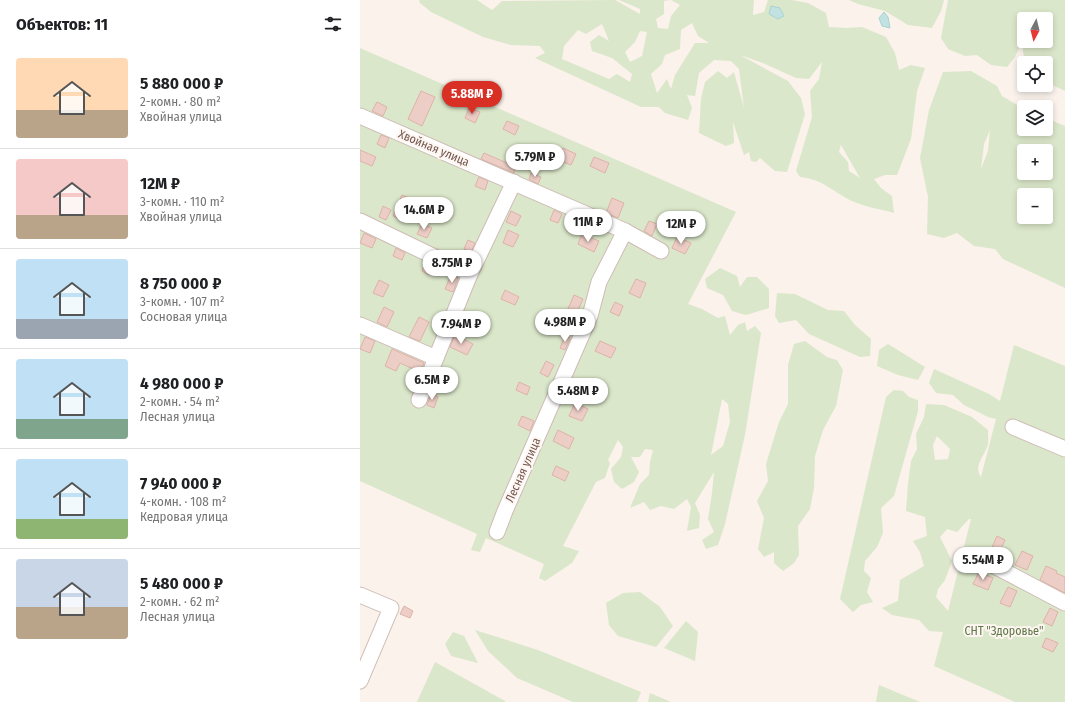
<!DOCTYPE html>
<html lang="ru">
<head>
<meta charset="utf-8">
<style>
	body { margin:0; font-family:"Fira Sans Condensed",sans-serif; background:#f6f6f6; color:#202124; height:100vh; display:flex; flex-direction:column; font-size:15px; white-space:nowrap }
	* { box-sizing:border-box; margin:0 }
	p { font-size:13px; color:#757577 }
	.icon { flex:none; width:22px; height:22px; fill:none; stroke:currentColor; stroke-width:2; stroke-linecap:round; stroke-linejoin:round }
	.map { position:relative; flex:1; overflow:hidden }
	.drawer { display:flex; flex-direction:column; background:#fff; width:360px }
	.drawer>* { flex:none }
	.needle { width:26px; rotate:187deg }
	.tools { position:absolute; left:657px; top:12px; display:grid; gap:8px }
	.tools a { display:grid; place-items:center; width:36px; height:36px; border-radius:4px; background:#fff; box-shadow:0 2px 6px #0003; font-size:20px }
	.price { position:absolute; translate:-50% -34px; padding:0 9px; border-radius:14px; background:#fff; color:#222; font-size:13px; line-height:26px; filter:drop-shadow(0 1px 2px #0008) }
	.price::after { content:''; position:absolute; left:50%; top:24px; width:12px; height:9px; margin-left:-6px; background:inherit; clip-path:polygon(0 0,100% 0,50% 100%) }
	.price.on { background:#d93025; color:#fff }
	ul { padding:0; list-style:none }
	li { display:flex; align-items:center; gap:12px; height:100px; padding:0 16px }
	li+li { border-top:1px solid #e0e0e0 }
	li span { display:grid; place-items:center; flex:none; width:112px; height:80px; border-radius:4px; color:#555 }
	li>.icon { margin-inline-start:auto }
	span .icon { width:48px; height:48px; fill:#fffc; stroke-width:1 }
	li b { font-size:17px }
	h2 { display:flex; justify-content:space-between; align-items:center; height:48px; padding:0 16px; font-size:17px }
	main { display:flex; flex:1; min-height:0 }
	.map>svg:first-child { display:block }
	.green { fill:#dbe7ca; fill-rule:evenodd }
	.water { fill:#c1e2e1; stroke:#a9d3d2 }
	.building { fill:#edcec6; stroke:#deb2a8 }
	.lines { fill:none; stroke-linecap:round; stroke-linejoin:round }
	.minor-casing { stroke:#cebbb5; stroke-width:17 }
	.minor { stroke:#fff; stroke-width:15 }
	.labels { text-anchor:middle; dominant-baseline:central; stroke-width:4; stroke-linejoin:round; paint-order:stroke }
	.street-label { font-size:12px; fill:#735651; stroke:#fdf6f1 }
	.park-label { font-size:12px; fill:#5f784a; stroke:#fdf6f1 }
</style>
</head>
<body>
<main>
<section class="drawer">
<h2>Объектов: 11<svg class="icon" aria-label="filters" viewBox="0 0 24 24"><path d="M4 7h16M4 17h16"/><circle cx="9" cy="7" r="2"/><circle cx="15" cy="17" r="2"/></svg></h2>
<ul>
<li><span style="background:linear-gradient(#ffd9b3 65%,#b9a48a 0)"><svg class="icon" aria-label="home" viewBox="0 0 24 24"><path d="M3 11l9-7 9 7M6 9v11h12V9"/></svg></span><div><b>5 880 000 ₽</b><p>2-комн. · 80 m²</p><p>Хвойная улица</p></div></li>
<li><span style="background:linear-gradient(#f6c9c9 70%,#b9a48a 0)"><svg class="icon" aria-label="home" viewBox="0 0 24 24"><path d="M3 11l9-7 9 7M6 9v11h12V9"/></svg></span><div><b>12M ₽</b><p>3-комн. · 110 m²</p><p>Хвойная улица</p></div></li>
<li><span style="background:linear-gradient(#bfe0f5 75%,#9aa5b1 0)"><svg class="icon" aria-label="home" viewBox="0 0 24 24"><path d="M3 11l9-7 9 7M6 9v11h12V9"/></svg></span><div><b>8 750 000 ₽</b><p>3-комн. · 107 m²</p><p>Сосновая улица</p></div></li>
<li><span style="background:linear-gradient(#bfe0f5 75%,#7fa58c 0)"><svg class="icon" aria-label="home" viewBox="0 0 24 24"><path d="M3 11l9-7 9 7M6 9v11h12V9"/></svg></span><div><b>4 980 000 ₽</b><p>2-комн. · 54 m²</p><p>Лесная улица</p></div></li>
<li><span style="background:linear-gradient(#bfe0f5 75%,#8fb573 0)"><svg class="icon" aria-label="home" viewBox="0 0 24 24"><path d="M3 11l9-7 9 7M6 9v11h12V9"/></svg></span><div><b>7 940 000 ₽</b><p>4-комн. · 108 m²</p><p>Кедровая улица</p></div></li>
<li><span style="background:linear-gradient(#c9d6e8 60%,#b9a48a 0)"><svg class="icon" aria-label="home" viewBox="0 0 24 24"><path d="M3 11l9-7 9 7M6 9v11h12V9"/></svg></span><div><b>5 480 000 ₽</b><p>2-комн. · 62 m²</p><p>Лесная улица</p></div></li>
</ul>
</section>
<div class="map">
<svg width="705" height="702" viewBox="0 0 705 702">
	<rect width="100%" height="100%" fill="#faf2eb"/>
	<!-- green -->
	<g class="green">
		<path d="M59 0H117L132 10 142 1 255 0 280 14V9L259 0H310L304 1V14L296 19 298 28 308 29 311 16 320 5 311 0H394L393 15 404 12 408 0H432L448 3 466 13 469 27 486 28 502 27 526 37 535 53 539 70 551 65 565 68 557 91 551 139 537 175H525L514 179 521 188 532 196 534 213C520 209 505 207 492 201 473 192 463 179 440 177L436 171 452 117 450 91 459 79 462 62 449 79 436 78 403 63 380 55 428 81 441 98 445 114 427 172 415 171 400 158 396 162 391 161 389 152 384 155 373 122 374 143 366 146 339 133 341 99 345 82 358 71 367 78 374 72 384 108 379 69 371 61 354 60 339 73 335 96 327 95 332 108 328 120 305 113 299 107H281L175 58 185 53 180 46 151 45 123 37 71 12 60 3ZM332 23 338 36 349 43H335L315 75 311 89 307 79 297 93 291 74 302 64 305 55 320 49 321 30ZM242 24 249 41 239 35 230 42 232 51 252 58 272 74 270 82 257 74 249 79 202 59 204 46 218 30 226 34ZM280 31 287 32 282 56 270 62 265 52 275 42ZM481 144V145L500 178 489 171 488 162 479 152Z"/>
		<path d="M489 0H584L581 11 572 28 548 25 525 11 498 4Z"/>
		<path d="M588 0H705V91L686 82V63H666L663 52V40L655 57 647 67 631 65 617 55 605 56 588 49 581 38ZM664 19H686V41H664Z"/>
		<path d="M0 48 376 212 328 304 342 309 358 318 365 316 370 335 378 325 385 322 387 331 395 326 401 333 385 435 365 524 358 545 346 549 342 540 354 532 348 519 352 493 354 472 335 503 340 515 339 528 327 531 331 507 327 499 314 509 301 506 290 510 284 502 270 508 280 484 289 475 290 462 293 450 285 449 280 457H271L279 472 274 482 262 489 254 482 251 469 261 457 263 447 258 440 248 460 250 463 245 478 236 482 203 546 219 551 212 563 185 581 179 578 184 564 126 538 120 552 111 550 117 534 0 481ZM362 399 368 404 370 422 363 446 351 455Z"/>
		<path d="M611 71 637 86 642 96 664 109V129H686V118L705 126V288L643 259 635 249 614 246 597 233 584 238 567 234 568 197 560 158 569 110 583 72ZM630 130 628 151 621 169 624 144ZM664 151H686V173H664ZM664 195H686V217H664Z"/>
		<path d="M360 268 377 276 380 287 387 277H397L409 289V308L386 315 372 311 363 295 347 288 345 279Z"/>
		<path d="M417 293 435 294 468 310 484 311 495 325 511 339 510 356 500 357 449 334 436 320 419 323 415 316Z"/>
		<path d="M445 341 467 357 477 360 483 370 476 406 463 430 455 456 454 488 450 509 438 526 439 555 434 563 423 571 414 563V552L404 557 398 549 404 518 397 501 408 481 406 464 419 422 428 404V365L434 344Z"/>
		<path d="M528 344 565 367 558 380 538 375 517 366 519 350Z"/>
		<path d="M654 345 705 366V702H655L574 666 583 632 569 631 559 620 532 615 522 608 538 601 540 580 564 566 560 552 553 541 567 536 565 517 546 511 548 484 551 461 557 449 556 434 564 417 566 404 584 405 612 417 628 430C628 436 629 442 627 447 624 456 613 467 621 477L636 419 628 417 604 405 593 395 576 393 569 383 574 369 629 394 640 401ZM577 436 590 449 588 459 575 460 573 445ZM609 519H611L588 611 576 597 578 589 585 580 592 561 580 537 587 529 597 532Z"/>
		<path d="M534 390 543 391 549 397 558 400V411L534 496 521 508 523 533 517 547 505 561 504 571 511 578 507 592 513 602 501 605 493 612 480 599 526 397Z"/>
		<path d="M280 592 300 607 313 626 296 647 258 636 249 625 246 603 263 593Z"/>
		<path d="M326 621 338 632 335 661 304 648Z"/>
		<path d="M115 630 178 650 281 692 277 702H213L157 678 128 651Z"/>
		<path d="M93 632 104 636 118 663 91 656 85 644Z"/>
		<path d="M75 662 145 701V702H57Z"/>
		<path d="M519 685 560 702H516Z"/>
		<path d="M290 693 311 702H288Z"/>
	</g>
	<!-- water -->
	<g class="water">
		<path d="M411 6 420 8 424 16 418 19 409 14Z"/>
		<path d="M524 12 528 17 530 28 522 26 519 18Z"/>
	</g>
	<!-- building -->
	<g class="building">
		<path d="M61 91 75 97 62 126 48 119Z"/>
		<path d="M17 102 27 107 23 116 12 111Z"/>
		<path d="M109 108 120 112 115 123 105 118Z"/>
		<path d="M147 121 159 126 155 135 143 129Z"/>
		<path d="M21 135 29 138 25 148 17 144Z"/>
		<path d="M203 148 216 154 211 165 198 160Z"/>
		<path d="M0 150 16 157 12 166 0 161Z"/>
		<path d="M124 153 156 167 154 173 121 159Z"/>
		<path d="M234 157 249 163 245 173 230 166Z"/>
		<path d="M171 173 181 177 178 184 169 179Z"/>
		<path d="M119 177 128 181 125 190 115 186Z"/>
		<path d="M42 195 54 200 45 221 33 216Z"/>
		<path d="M252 198 264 203 258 218 246 213Z"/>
		<path d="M77 201 90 206 84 220 71 214Z"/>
		<path d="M23 206 31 210 26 220 19 217Z"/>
		<path d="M194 210 202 214 198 223 190 220Z"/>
		<path d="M151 211 161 216 156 226 146 222Z"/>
		<path d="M289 221 297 224 292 236 284 231Z"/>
		<path d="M62 224 72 228 67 238 57 234Z"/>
		<path d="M148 230 159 235 153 247 143 243Z"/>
		<path d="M4 233 16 239 12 248 0 243Z"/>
		<path d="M222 234 239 241 234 252 218 244Z"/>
		<path d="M317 237 331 243 325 254 312 248Z"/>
		<path d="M108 240 115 243 111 252 104 249Z"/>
		<path d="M36 248 45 253 42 260 33 256Z"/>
		<path d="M65 263 73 266 69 275 62 271Z"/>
		<path d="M91 275 98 278 93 292 85 289Z"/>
		<path d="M276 279 286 283 280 298 269 293Z"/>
		<path d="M19 280 29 285 23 297 13 293Z"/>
		<path d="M145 290 159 297 155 305 141 299Z"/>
		<path d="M214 295 223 299 216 315 218 316 212 330 198 324 204 310 207 311Z"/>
		<path d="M255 302 263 306 259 316 250 312Z"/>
		<path d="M24 307 34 312 27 327 17 322Z"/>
		<path d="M59 317 69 322 60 341 49 337Z"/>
		<path d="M95 335 113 344 107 355 90 347Z"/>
		<path d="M205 336 210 338 205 350 200 348Z"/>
		<path d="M5 337 15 341 10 353 0 349Z"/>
		<path d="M240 341 256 348 251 358 235 351Z"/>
		<path d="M32 349 64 363 60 372 40 363 36 371 25 366Z"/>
		<path d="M186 361 194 365 188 377 180 373Z"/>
		<path d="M159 382 170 387 167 395 156 390Z"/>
		<path d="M71 394 78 397 74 408 67 405Z"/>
		<path d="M215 403 228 409 222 421 209 416Z"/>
		<path d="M162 416 174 421 170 431 158 425Z"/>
		<path d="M198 430 214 438 209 449 193 441Z"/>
		<path d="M196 466 209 472 205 481 192 475Z"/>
		<path d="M637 536 645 540 639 553 631 550Z"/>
		<path d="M662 551 673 556 667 570 655 565Z"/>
		<path d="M686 566 697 571 696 573 705 577V593L680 580Z"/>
		<path d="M619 572 633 578 628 590 613 584Z"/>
		<path d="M648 587 657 591 650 607 640 603Z"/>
		<path d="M44 606 53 611 50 618 40 614Z"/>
		<path d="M690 608 698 612 692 626 683 622Z"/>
		<path d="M686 638 698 643 693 652 682 647Z"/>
	</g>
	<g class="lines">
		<!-- minor casing -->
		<g class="minor-casing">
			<g id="minor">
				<path d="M0 116 265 231 301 251"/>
				<path d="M0 221 110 274"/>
				<path d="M0 325 76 358"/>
				<path d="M59 400 110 274 154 182"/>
				<path d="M653 427 705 449"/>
				<path d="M137 532 145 511 230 316 239 282 265 231"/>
				<path d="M627 562 705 603"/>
				<path d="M0 595 31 608 0 681"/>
			</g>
		</g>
		<!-- minor -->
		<use href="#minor" class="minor"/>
	</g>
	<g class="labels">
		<!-- street labels -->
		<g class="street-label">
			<text transform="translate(74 148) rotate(23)">Хвойная улица</text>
			<text transform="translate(163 470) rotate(-66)">Лесная улица</text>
		</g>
		<!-- park labels -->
		<g class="park-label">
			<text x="644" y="631">СНТ "Здоровье"</text>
		</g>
	</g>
</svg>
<div class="tools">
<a><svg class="needle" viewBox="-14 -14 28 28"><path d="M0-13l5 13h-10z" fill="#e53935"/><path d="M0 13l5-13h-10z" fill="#757577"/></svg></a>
<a><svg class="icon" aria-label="locate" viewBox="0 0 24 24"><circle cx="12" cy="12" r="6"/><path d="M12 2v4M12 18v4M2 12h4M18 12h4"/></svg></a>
<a><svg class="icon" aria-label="layers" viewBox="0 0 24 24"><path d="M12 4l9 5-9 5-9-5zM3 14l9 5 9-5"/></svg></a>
<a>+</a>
<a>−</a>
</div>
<b class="price on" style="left:112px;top:115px">5.88M ₽</b>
<b class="price" style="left:175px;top:178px">5.79M ₽</b>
<b class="price" style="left:64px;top:231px">14.6M ₽</b>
<b class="price" style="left:228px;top:243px">11M ₽</b>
<b class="price" style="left:321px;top:245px">12M ₽</b>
<b class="price" style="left:92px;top:284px">8.75M ₽</b>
<b class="price" style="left:205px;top:343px">4.98M ₽</b>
<b class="price" style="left:101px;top:345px">7.94M ₽</b>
<b class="price" style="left:72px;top:401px">6.5M ₽</b>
<b class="price" style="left:218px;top:412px">5.48M ₽</b>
<b class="price" style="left:623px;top:581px">5.54M ₽</b>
</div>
</main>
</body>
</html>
